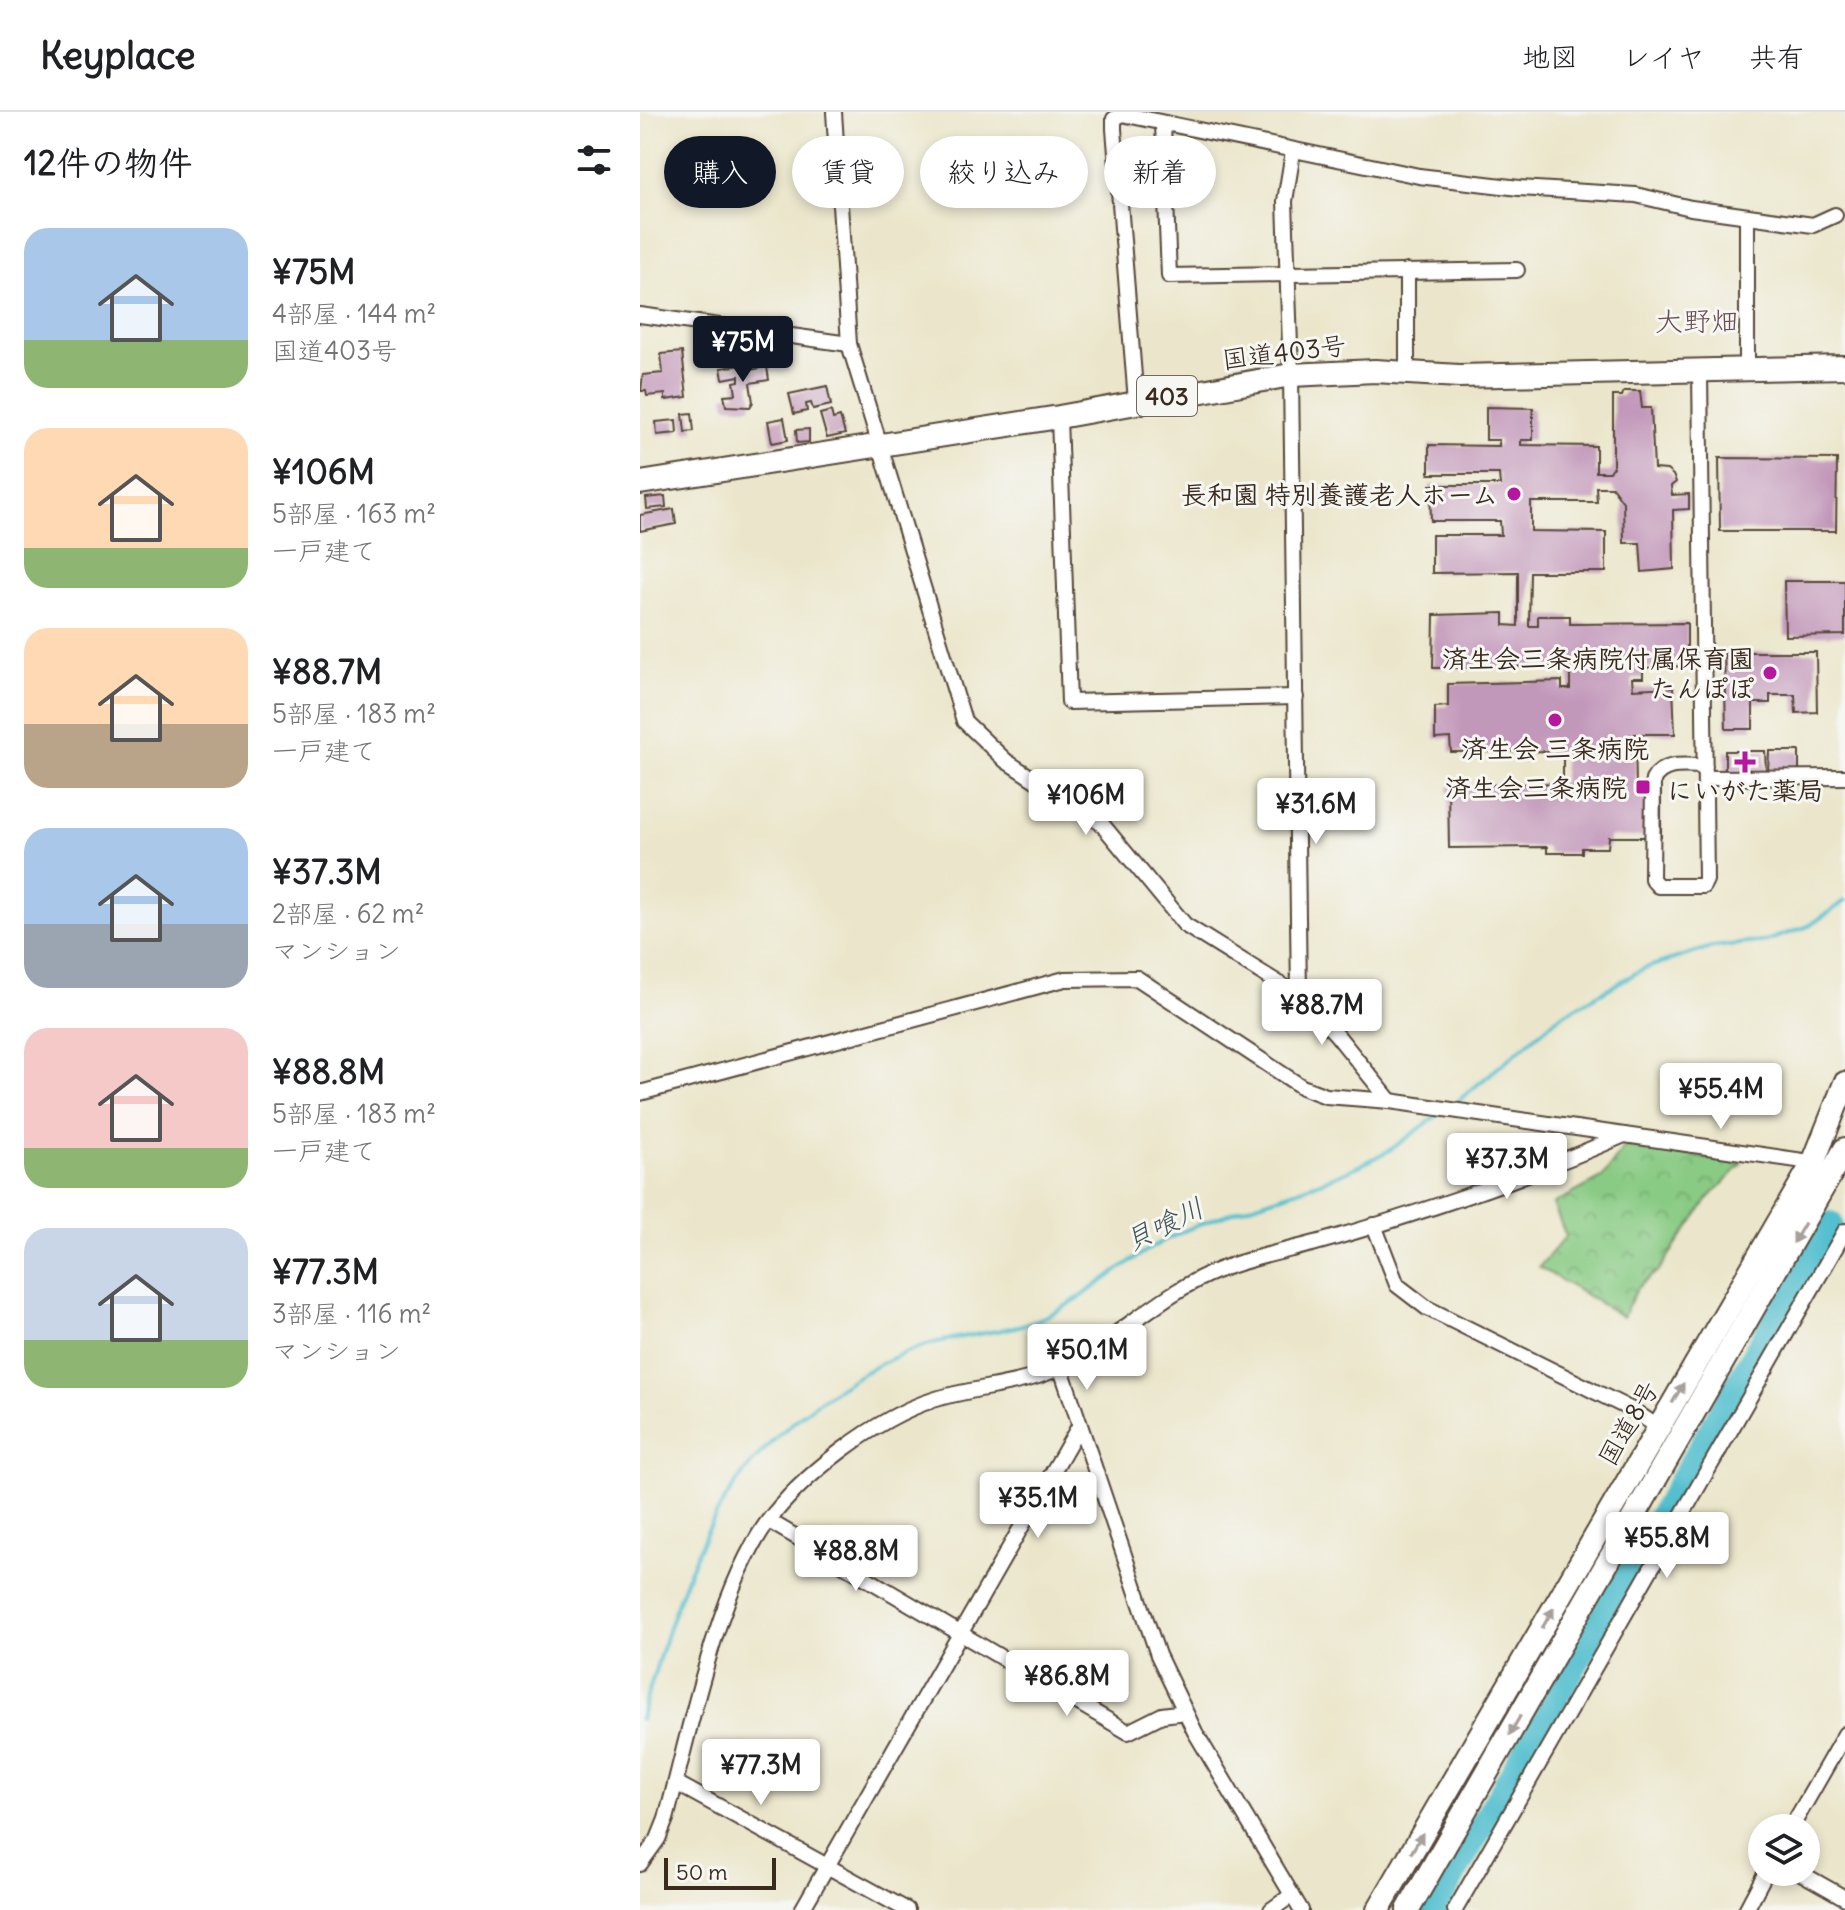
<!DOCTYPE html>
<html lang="ja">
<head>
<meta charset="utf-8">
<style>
	body { margin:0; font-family:Delius,"Klee One",sans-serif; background:#f6f6f6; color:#202124; height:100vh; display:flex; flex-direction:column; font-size:30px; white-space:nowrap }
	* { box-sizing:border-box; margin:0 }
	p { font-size:26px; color:#757577 }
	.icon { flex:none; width:44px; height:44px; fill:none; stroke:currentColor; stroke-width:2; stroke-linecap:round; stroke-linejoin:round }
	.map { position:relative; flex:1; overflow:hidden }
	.panel { display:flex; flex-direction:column; background:#fff; width:640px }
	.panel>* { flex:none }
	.hud { position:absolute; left:24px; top:24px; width:760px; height:72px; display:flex; gap:16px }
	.fabs { position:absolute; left:1108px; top:1702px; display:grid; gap:16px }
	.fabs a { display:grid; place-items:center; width:72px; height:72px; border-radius:50%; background:#fff; box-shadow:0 4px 12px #0003; font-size:40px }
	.scale { position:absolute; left:24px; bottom:20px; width:112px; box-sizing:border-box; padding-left:8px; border:4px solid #3b2a1e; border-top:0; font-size:22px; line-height:28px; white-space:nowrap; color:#3b2a1e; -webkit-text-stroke:6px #f6f6f2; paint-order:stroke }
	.price { position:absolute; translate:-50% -68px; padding:0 18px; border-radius:8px; background:#fff; color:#222; font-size:26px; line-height:52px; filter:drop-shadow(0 2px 4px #0008) }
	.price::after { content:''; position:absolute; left:50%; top:48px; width:24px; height:18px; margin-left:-12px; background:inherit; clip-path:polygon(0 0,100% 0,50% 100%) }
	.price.selected { background:#111827; color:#fff }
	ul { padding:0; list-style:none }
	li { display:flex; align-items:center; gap:24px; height:200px; padding:0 24px }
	li span { display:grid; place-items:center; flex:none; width:224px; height:160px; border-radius:24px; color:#555 }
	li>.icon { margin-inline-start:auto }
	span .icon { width:96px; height:96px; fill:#fffc; stroke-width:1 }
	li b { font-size:34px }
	h2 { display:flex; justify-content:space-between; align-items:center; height:96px; padding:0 24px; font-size:34px }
	.chip { padding:0 28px; border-radius:36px; background:#fff; box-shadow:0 4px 12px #0003; font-size:28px; line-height:72px }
	.chip.selected { background:#111827; color:#fff }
	header { display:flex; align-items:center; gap:48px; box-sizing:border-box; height:112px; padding:0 40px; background:#fff; border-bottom:2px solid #e0e0e0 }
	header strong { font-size:38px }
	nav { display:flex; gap:44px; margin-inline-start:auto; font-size:28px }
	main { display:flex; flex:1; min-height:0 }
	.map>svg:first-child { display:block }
	.park { fill:url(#park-crowns); stroke:#627a51; stroke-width:2 }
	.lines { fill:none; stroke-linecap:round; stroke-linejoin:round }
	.stream { stroke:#53bfcf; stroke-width:4 }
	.river { stroke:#53bfcf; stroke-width:26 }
	.building { fill:#c298ba }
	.minor-casing { stroke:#554638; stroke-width:18 }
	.highway-casing { stroke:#554638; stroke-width:26 }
	.minor { stroke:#fff; stroke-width:14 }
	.highway { stroke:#fff; stroke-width:22 }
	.oneway { fill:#a79f9a }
	.poi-dot { fill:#b5179e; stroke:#f6f6f2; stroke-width:3 }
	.labels { text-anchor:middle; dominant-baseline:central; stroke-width:6; stroke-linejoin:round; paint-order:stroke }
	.shield { fill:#f6f6f2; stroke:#73675e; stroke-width:2 }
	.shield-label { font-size:24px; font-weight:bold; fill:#3b2a1e }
	.street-label { font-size:26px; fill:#3b2a1e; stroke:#f6f6f2 }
	.poi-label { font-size:26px; font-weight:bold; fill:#3b2a1e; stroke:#f6f6f2; text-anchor:end }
	.neighbourhood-label { font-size:28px; fill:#6a5055; stroke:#f6f6f2 }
	.water-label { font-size:28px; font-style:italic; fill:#425753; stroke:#f6f6f2 }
</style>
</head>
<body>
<header>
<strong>Keyplace</strong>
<nav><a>地図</a><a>レイヤ</a><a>共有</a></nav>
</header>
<main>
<section class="panel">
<h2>12件の物件<svg class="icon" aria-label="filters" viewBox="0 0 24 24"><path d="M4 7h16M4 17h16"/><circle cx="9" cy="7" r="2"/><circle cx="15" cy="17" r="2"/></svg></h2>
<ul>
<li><span style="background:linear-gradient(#a9c7e8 70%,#8fb573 0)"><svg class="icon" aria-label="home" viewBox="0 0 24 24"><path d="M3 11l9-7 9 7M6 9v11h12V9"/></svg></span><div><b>¥75M</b><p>4部屋 · 144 m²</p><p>国道403号</p></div></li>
<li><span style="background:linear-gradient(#ffd9b3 75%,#8fb573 0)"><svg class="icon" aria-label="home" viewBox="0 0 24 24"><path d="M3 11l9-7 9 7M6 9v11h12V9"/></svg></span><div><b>¥106M</b><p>5部屋 · 163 m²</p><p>一戸建て</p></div></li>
<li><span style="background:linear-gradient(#ffd9b3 60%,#b9a48a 0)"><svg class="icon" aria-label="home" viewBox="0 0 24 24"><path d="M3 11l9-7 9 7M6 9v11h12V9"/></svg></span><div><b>¥88.7M</b><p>5部屋 · 183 m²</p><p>一戸建て</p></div></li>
<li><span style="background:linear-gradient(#a9c7e8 60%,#9aa5b1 0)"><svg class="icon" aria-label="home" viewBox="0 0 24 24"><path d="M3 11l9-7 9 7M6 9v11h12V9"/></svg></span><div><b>¥37.3M</b><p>2部屋 · 62 m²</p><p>マンション</p></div></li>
<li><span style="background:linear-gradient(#f6c9c9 75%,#8fb573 0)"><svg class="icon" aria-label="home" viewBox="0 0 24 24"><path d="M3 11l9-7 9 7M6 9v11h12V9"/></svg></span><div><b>¥88.8M</b><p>5部屋 · 183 m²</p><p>一戸建て</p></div></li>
<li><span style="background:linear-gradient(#c9d6e8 70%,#8fb573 0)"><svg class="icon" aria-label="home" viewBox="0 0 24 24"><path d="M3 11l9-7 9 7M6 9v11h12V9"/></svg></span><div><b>¥77.3M</b><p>3部屋 · 116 m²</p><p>マンション</p></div></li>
</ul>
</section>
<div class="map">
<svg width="1205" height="1798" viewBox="0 0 1205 1798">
	<defs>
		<pattern id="park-crowns" width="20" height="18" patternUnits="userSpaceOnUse" patternTransform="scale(2)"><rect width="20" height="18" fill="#89cb84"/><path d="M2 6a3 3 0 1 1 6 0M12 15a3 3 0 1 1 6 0" fill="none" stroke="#77ae72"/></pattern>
	</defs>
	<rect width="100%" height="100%" fill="#f6f6f2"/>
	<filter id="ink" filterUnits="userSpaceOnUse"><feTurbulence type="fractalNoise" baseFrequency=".0125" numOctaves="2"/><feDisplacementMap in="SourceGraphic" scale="16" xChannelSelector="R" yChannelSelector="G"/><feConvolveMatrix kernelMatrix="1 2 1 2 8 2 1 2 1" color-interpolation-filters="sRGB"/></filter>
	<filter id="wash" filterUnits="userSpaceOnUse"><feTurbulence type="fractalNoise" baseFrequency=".006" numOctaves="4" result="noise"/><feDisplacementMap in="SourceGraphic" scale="32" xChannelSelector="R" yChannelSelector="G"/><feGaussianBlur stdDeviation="1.8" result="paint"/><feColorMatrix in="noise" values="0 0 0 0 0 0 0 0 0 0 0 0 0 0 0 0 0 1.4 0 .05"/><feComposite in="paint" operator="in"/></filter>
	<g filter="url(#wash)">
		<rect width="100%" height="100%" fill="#ebe6cb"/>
		<!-- park -->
		<path class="park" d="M985 1034 1102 1052 1069 1086 1019 1158 997 1176 983 1205 899 1155 926 1124 913 1092 962 1066Z"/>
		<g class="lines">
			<!-- stream -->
			<g class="stream">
				<path d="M813 993 920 904 1005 856 1072 835 1126 829 1169 814 1205 789"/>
				<path d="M0 1607C22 1539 41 1466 76 1403 117 1328 198 1266 277 1236 313 1223 353 1223 389 1211 441 1194 480 1150 529 1126 599 1092 680 1078 748 1039 767 1027 784 1013 802 1000"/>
			</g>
			<!-- river -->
			<path class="river" d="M793 1798 1190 1112"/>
		</g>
		<g id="blocks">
			<!-- building -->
			<g class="building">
				<path d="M42 240 47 285 25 288V282L7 284 6 279H1L3 263 23 261 21 242Z"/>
				<path d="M102 253 103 259 127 255 129 268 110 271 113 290 110 295 86 294 84 283 96 282 94 270 99 269V264L83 267 81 256Z"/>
				<path d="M187 274 191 293 173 297 171 291 166 292 167 299 154 302 149 282Z"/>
				<path d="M984 279H1000L1002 296H1011L1014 357 1027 358 1033 363 1036 370 1031 374 1032 383 1049 382V397L1033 398 1034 457 1002 460 1000 431H984L983 390 972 375H956L957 390H891V419L966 420V460H890L889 514H898V504H930V512L1047 511V554L1003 556V566H992L993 577 1033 575 1035 622H995L996 676 1021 677V725H969L968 736H942V741H907V735L809 736 808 674 923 671V639L811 640 810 626 795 627V595L808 594V572L922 569V577H930V554L793 556 794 503 864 501V513L878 514V460L792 461V423H861L860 409H791L790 373H860L859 362H789V333L859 334V328H846V295L893 296V328H881V333L956 334V360H970L973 355V284H982Z"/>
				<path d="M191 299 193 307 200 305 205 322 187 326 180 302Z"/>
				<path d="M52 301 54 319 45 320 43 302Z"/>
				<path d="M144 306 148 328 132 331 128 309Z"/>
				<path d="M36 308 37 321 17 323 16 310Z"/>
				<path d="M169 317V330L157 331 156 318Z"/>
				<path d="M1079 346 1197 347 1196 419H1080Z"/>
				<path d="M25 384 26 395 7 397 6 386Z"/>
				<path d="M34 397 36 412 0 419V403Z"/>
				<path d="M1144 469H1205V523L1145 524Z"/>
				<path d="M1084 540H1176L1177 600 1156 601 1155 583H1130V591H1113V617H1086Z"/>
				<path d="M1085 639H1125L1126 660H1085Z"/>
				<path d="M1129 639H1159V660L1128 659Z"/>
			</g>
		</g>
	</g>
	<g filter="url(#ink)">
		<use href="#blocks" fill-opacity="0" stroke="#554638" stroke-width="2"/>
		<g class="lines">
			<!-- minor casing -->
			<g class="minor-casing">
				<g id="minor">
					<path d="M194 0 209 232 324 609 366 649 461 711 545 813 659 884 696 922 750 989"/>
					<path d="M523 12 529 164 877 158"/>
					<path d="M653 40 645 89 651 263 659 884"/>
					<path d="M1107 104V256"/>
					<path d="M767 159V261"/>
					<path d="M0 203 209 232"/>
					<path d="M1060 259 1066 768 1063 774H1018L1012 767 1013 668C1023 649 1046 654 1065 654"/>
					<path d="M496 289 474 17V7L482 2 779 64 879 76 996 83 1051 96 1173 113 1195 103"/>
					<path d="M419 305 429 590 656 585"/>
					<path d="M1065 666 1205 665"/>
					<path d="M0 981 425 867 497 866 662 975 686 984 750 989 1177 1051"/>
					<path d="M734 1113 757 1173 787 1196 994 1299 1018 1315"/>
					<path d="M420 1254 518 1543 555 1620 661 1798"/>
					<path d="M129 1409 488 1620 522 1603 545 1600"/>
					<path d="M36 1671 267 1798"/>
					<path d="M1151 1716 1205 1622"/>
					<path d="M0 1752 18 1727 26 1707C49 1622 76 1483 126 1412 161 1364 236 1306 293 1288 327 1277 364 1275 398 1264 466 1242 513 1183 579 1158 614 1144 653 1138 690 1127 789 1098 889 1065 984 1023"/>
					<path d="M1159 1760 1205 1786"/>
					<path d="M162 1798 438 1316"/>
					<path d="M631 1798 652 1783"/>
					<path d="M815 1798 1205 1119"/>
					<path d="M1106 1798 1126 1760"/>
				</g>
			</g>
			<!-- highway casing -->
			<g class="highway-casing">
				<g id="highway">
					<path d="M0 371 419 305 651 263 735 259 819 264 1205 255"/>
					<path d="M738 1798 1173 1051 1205 971"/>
					<path d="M768 1798 1205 1037"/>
				</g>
			</g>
			<!-- minor -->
			<use href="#minor" class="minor"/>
			<!-- highway -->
			<use href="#highway" class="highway"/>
		</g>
		<!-- one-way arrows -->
		<defs><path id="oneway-solid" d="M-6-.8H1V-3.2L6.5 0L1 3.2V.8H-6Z" transform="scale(2)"/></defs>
		<g class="oneway">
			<use href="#oneway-solid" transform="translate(1159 1121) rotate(120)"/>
			<use href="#oneway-solid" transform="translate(1038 1281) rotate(-60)"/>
			<use href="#oneway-solid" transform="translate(908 1506) rotate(-60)"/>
			<use href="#oneway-solid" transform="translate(875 1613) rotate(120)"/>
			<use href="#oneway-solid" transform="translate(777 1731) rotate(-60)"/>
		</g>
	</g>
	<!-- markers -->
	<g class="poi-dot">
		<circle cx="874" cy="382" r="8"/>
		<circle cx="1130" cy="561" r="8"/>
		<circle cx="915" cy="608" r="8"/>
		<path d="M1101 638h8v8h8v8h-8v8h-8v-8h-8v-8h8z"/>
		<rect x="995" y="667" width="16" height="16" rx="4"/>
	</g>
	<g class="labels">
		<!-- shield labels -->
		<rect class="shield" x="497" y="264" width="60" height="40" rx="6"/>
		<g class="shield-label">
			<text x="527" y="284">403</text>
		</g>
		<!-- street labels -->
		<g class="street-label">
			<text transform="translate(644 240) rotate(-7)">国道403号</text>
			<text transform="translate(988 1311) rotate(-60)">国道8号</text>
		</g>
		<!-- poi labels -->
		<g class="poi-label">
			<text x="858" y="382">長和園 特別養護老人ホーム</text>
			<text x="1114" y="546">済生会三条病院付属保育園<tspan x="1114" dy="30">たんぽぽ</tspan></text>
			<text x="915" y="636" text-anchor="middle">済生会 三条病院</text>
			<text x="987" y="675">済生会三条病院</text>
			<text x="1105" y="678" text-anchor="middle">にいがた薬局</text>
		</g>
		<!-- neighbourhood labels -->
		<g class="neighbourhood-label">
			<text x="1057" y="209">大野畑</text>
		</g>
		<!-- water labels -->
		<g class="water-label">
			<text transform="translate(524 1112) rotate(-26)">貝喰川</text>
		</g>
	</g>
</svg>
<div class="fabs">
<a><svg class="icon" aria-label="layers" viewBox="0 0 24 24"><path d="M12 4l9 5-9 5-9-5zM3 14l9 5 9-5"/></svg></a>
</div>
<div class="scale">50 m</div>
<b class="price selected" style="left:103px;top:272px">¥75M</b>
<b class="price" style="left:446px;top:725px">¥106M</b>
<b class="price" style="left:676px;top:734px">¥31.6M</b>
<b class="price" style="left:682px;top:935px">¥88.7M</b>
<b class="price" style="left:1081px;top:1019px">¥55.4M</b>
<b class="price" style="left:867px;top:1089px">¥37.3M</b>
<b class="price" style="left:447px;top:1280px">¥50.1M</b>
<b class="price" style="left:398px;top:1428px">¥35.1M</b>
<b class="price" style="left:1027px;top:1468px">¥55.8M</b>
<b class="price" style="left:216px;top:1481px">¥88.8M</b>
<b class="price" style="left:427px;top:1606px">¥86.8M</b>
<b class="price" style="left:121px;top:1695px">¥77.3M</b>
<div class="hud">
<a class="chip selected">購入</a>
<a class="chip">賃貸</a>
<a class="chip">絞り込み</a>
<a class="chip">新着</a>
</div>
</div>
</main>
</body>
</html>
